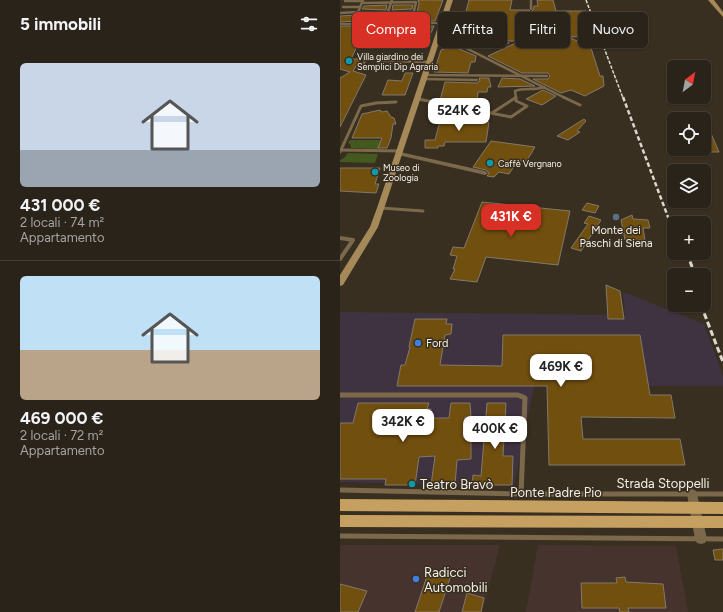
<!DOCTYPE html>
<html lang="it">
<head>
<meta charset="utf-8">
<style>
	body { margin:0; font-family:Figtree,sans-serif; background:#322b22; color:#f1f3f6; height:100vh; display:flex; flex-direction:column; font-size:15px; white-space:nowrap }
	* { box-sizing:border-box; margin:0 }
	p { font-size:13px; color:#a5a4a2 }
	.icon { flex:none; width:22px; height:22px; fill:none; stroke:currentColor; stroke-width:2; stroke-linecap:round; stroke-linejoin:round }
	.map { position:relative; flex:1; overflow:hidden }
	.panel { display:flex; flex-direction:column; background:#2a2319; width:340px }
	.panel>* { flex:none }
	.top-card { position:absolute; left:12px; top:12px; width:311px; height:36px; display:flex; gap:8px }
	.needle { width:26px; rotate:32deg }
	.fabs { position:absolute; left:327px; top:60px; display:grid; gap:8px }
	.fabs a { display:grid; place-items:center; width:44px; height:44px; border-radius:6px; background:#2a2319; box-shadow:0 1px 3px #0004,0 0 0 1px #464038; font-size:20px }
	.price { position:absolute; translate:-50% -34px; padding:0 9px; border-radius:8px; background:#fff; color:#222; font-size:13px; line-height:26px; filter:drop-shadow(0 1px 2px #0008) }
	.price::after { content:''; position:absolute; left:50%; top:24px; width:12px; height:9px; margin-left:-6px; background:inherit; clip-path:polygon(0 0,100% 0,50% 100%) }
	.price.on { background:#d93025; color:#fff }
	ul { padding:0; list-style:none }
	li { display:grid; align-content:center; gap:8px; height:212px; padding:0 20px }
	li+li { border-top:1px solid #464038 }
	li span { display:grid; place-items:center; height:124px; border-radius:6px; color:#555 }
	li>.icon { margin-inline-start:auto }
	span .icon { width:72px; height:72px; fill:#fffc; stroke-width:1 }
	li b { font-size:17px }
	h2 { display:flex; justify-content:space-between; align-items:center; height:48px; padding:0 20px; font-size:17px }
	.tag { padding:0 14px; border-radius:6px; background:#2a2319; box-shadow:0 1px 3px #0004,0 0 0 1px #464038; font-size:14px; line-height:36px }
	.tag.on { background:#d93025; color:#fff }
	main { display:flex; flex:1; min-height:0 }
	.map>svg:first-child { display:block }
	.commercial { fill:#47332e }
	.industrial { fill:#403341 }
	.green { fill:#43591e }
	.building { fill:#714f0f; stroke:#837969 }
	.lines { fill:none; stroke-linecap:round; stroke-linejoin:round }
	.lane-far3 { stroke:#7c694b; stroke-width:2.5 }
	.lane-far2 { stroke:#7c694b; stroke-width:3 }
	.lane-far1 { stroke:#7c694b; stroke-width:4 }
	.lane { stroke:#7c694b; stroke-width:5 }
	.street { fill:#7c694b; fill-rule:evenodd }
	.secondary { fill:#a68958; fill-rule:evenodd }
	.primary { fill:#c6a061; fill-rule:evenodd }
	.rail-far2 { stroke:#ddd7cd; stroke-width:1.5; stroke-dasharray:3.5 1.5; stroke-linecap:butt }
	.rail-far1 { stroke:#ddd7cd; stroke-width:2.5; stroke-dasharray:4.5 2.5; stroke-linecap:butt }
	.rail { stroke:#ddd7cd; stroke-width:3; stroke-dasharray:6 3; stroke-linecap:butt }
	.culture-dot { fill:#0f9aa8; stroke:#382f21; stroke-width:1.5 }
	.service-dot { fill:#5c6f8a; stroke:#382f21; stroke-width:1.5 }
	.shop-dot { fill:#3f7fe0; stroke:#382f21; stroke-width:1.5 }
	.labels { text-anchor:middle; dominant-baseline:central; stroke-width:3; stroke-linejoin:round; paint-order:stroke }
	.far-poi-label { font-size:9px; fill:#f5efe6; stroke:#382f21; text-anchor:start }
	.poi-label { font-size:11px; fill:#f5efe6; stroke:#382f21 }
	.near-street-label { font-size:13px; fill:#f5efe6; stroke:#382f21 }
	.near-poi-label { font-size:13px; fill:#f5efe6; stroke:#382f21; text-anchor:start }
</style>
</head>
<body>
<main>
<section class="panel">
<h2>5 immobili<svg class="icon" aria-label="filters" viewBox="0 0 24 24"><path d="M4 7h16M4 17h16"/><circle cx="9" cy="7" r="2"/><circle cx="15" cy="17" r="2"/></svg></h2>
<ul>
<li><span style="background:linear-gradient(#c9d6e8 70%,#9aa5b1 0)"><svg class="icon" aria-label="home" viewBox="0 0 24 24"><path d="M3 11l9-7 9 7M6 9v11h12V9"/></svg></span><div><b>431 000 €</b><p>2 locali · 74 m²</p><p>Appartamento</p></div></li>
<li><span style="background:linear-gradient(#bfe0f5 60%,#b9a48a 0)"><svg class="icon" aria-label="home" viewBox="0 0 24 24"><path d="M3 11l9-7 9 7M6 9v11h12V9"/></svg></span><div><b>469 000 €</b><p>2 locali · 72 m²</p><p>Appartamento</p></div></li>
</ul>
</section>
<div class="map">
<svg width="383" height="612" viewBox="0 0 383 612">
	<rect width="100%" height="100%" fill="#382f21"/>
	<!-- commercial -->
	<g class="commercial">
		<path d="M93 33 89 47H58L59 43H50L54 34Z"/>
		<path d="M0 545H160L142 612H0Z"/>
		<path d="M198 545 336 546 348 612H186Z"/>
	</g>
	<!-- industrial -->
	<path class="industrial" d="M283 292 364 324 383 376V386H194L174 486 0 482V312L285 315Z"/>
	<!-- green -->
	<g class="green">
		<path d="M10 140H42L39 149 11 148 10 144 8 143Z"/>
		<path d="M8 153 38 154 35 163 0 162V160L4 158Z"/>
	</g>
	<!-- building -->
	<g class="building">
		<path d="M78 0H103L95 21H75L79 3Z"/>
		<path d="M129 0H172L170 10H189L191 12 193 10 194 6H198L197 0H213L216 11H246L254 36 228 37 249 46 247 47 251 48 260 76H263L264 86 245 96 231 90 221 93 193 79H208L210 76 208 73H182L148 56 180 41H169L162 38 155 41 119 39Z"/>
		<path d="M47 5 46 10 22 9 24 6Z"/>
		<path d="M53 5H73L72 9 52 10Z"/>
		<path d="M18 15 16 21 0 22V16Z"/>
		<path d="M0 26H24L19 34H23L11 59H21L13 71 26 75 0 127V78L10 72 0 69Z"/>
		<path d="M56 26H94L91 33H81L76 45H66V43H63V42H52Z"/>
		<path d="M112 46 136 56 135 62H131L128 73 94 72 101 50Z"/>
		<path d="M65 73H73L65 95H42L48 80 62 81Z"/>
		<path d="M139 78H149L151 87H148L147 92H138L137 101 100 100 105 82 137 83 140 81Z"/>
		<path d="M162 78 180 79 195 86 158 87Z"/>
		<path d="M203 90 216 96 202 105 186 99Z"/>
		<path d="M40 110 42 112 47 111 51 117 54 118 56 124H53L51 138 47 148H38L42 138H12L22 114Z"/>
		<path d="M101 117H117L116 121 149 122 146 142H105L104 146H98V148H85V140H95Z"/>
		<path d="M364 117 379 152H364Z"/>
		<path d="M244 119 246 121 237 131 240 132 228 140 217 136Z"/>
		<path d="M151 141 195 147 186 162 178 160 169 174 159 172 154 177 147 176 149 173 146 170 133 167Z"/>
		<path d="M0 168H40L35 184H39L36 193 0 191Z"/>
		<path d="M142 202 230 211 218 265 146 257 137 282 110 279 115 269H113L117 256 110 255 113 247 124 248Z"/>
		<path d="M247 203 259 206 255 213 242 210Z"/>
		<path d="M292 215 293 219 308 220 310 228H303L305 240H285L281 220Z"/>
		<path d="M249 216 261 220 241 251 231 248 248 224 244 223Z"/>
		<path d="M266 285 280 291 284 319H268Z"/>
		<path d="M75 319H107L106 324H112L111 334 105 335 100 365 162 366 163 335H300L310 395H331L335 418 241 417 243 439H340L345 465H209L207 386H57L61 365H65L70 347H69Z"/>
		<path d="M18 403H89L87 409H91L90 418H109L111 403H130L131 417H125L123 437H131V459L117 460 115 485H91L95 456 79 457 75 485H45L46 479H0V423H13Z"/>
		<path d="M147 403H166L163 456H173L172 485H132L133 475 141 476Z"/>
		<path d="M383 549V560H375L373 550Z"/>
		<path d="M89 570 111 575 99 612H75Z"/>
		<path d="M285 577 286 582 323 584 326 608H288L289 612H280L279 608H242L241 583H277L276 578Z"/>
		<path d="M0 584 27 591 18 612H0Z"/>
		<path d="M127 593 144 598 141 612H122Z"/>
	</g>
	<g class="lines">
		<!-- lane-far3 -->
		<g class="lane-far3">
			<path d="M191 0V9"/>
			<path d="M5 1H23"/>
			<path d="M22 3 76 2 72 20H59"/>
			<path d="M3 7H20"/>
			<path d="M0 13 18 12"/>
			<path d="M21 13 74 12"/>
			<path d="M105 14H118"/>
			<path d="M18 20 22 12H18L23 0"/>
			<path d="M32 20H45L52 0"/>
			<path d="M110 42H118"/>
			<path d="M116 43 225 98"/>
			<path d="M118 43 153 44 162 41 168 43 163 46 157 45"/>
			<path d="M27 56 43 61 36 66 21 69Z"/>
			<path d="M43 61 90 62"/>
			<path d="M85 75 207 76"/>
			<path d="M84 79 137 80"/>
			<path d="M176 98 175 91C184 87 194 91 204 87"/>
		</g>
		<!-- lane-far2 -->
		<g class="lane-far2">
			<path d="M223 97 240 105"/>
			<path d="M78 99 171 117 187 106 176 101V97"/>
			<path d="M152 113 175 98"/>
			<path d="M1 150 60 151"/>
			<path d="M0 152 21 106 36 103 56 102"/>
			<path d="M41 208 83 211"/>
		</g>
		<!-- lane-far1 -->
		<path class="lane-far1" d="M0 238 13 240 0 259"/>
		<!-- lane -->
		<g class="lane">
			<path d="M0 395H178L185 398 181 494"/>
			<path d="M0 490 181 494H383"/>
			<path d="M0 536 383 539"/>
		</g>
		<!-- street -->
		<g class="street">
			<path d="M104 22V24H102L0 25V23Z"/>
			<path d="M95 42H118L120 43 118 44H93V43Z"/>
			<path d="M60 152 145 171 148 173 145 175 58 155 57 154Z"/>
			<path d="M352 489 356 491 357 494 367 539 365 543 361 544 357 543 355 539 347 494 348 491Z"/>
		</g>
		<!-- secondary -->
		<g class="secondary">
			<path d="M107 0H113L38 227 3 285 0 286V275L30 227 37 208Z"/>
			<path d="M368 0H374L383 12V17Z"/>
		</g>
		<!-- primary -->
		<g class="primary">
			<path d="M0 499 383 502V514L0 511Z"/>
			<path d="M0 515 383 516V528L0 527Z"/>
		</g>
		<!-- rail-far2 -->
		<path class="rail-far2" d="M246 0 283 98"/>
		<!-- rail-far1 -->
		<path class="rail-far1" d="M283 97 331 225"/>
		<!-- rail -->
		<g class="rail">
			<path d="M331 224 334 232"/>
			<path d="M347 253 355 275"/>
			<path d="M361 305 383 362"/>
		</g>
	</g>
	<!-- markers -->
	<g class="culture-dot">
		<circle cx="9" cy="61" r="4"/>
		<circle cx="150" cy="163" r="4"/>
		<circle cx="35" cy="172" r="4"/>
		<circle cx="72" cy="484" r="4"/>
	</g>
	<circle class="service-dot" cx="276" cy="217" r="4"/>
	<g class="shop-dot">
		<circle cx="78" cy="343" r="4"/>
		<circle cx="76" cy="579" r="4"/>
	</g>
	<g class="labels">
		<!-- far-poi labels -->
		<g class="far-poi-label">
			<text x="17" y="56">Villa giardino dei<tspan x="17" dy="10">Semplici Dip Agraria</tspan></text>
			<text x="158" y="163">Caffè Vergnano</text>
			<text x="43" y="167">Museo di<tspan x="43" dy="10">Zoologia</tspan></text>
		</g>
		<!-- poi labels -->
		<g class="poi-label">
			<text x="276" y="230">Monte dei<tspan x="276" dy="13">Paschi di Siena</tspan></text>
			<text x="86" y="343" text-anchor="start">Ford</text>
		</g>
		<!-- near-street labels -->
		<g class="near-street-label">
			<text x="323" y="483">Strada Stoppelli</text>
			<text x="216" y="492">Ponte Padre Pio</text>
		</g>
		<!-- near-poi labels -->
		<g class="near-poi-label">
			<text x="80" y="484">Teatro Bravò</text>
			<text x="84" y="572">Radicci<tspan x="84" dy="15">Automobili</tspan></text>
		</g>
	</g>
</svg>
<div class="fabs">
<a><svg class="needle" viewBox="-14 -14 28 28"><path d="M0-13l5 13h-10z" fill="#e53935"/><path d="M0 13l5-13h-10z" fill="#a5a4a2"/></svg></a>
<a><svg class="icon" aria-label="locate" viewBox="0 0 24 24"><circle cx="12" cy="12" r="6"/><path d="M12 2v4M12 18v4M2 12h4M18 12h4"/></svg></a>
<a><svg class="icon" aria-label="layers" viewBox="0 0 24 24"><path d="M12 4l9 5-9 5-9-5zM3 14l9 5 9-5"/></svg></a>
<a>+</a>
<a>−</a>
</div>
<b class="price" style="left:119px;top:132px">524K €</b>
<b class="price on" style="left:171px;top:238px">431K €</b>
<b class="price" style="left:221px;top:388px">469K €</b>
<b class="price" style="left:63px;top:443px">342K €</b>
<b class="price" style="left:155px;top:450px">400K €</b>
<div class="top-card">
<a class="tag on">Compra</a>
<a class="tag">Affitta</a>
<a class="tag">Filtri</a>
<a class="tag">Nuovo</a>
</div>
</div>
</main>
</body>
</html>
